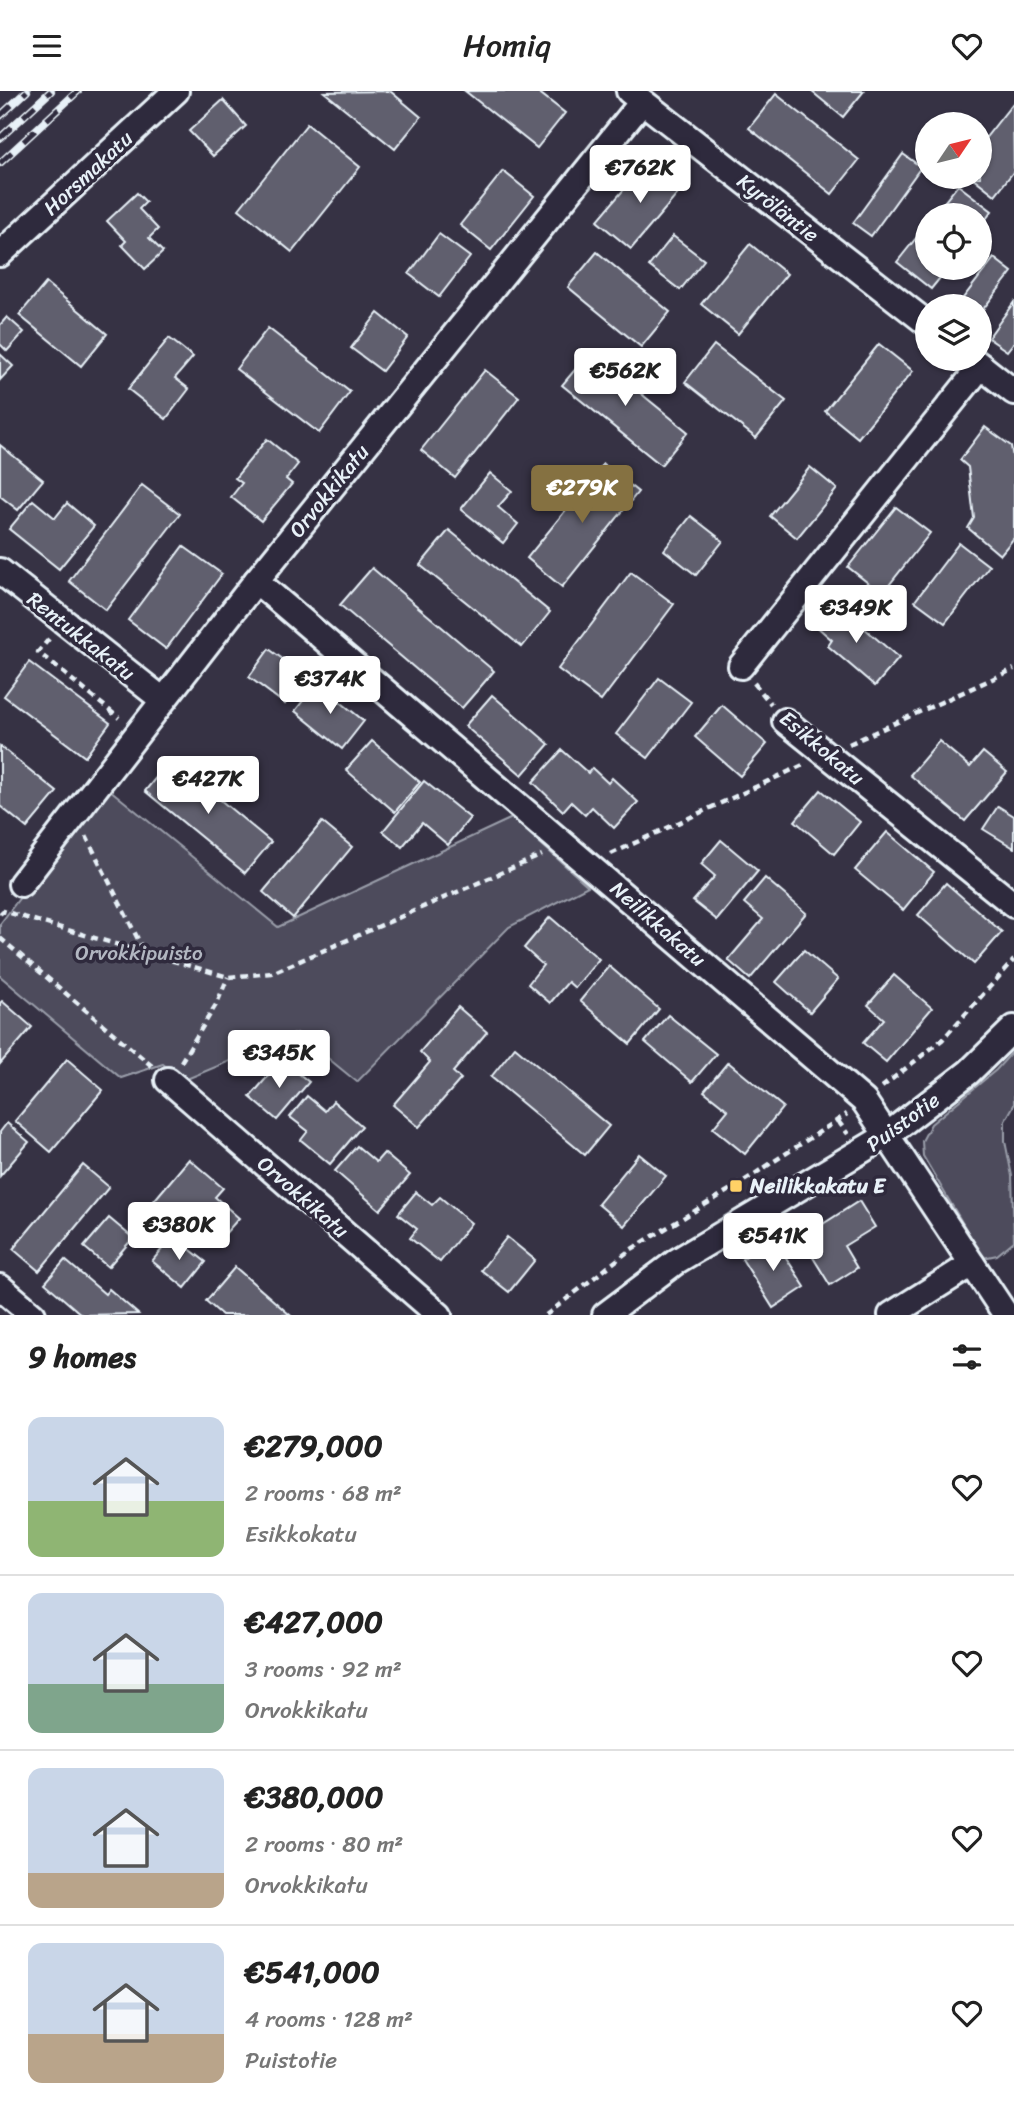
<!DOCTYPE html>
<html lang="en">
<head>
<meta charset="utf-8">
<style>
	body { margin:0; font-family:Sriracha,sans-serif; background:#f6f6f6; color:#222; height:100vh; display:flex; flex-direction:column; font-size:26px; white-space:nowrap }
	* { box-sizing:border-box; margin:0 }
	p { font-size:23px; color:#767676 }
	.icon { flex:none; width:38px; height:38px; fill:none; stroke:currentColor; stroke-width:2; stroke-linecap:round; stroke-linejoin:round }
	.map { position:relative; height:1224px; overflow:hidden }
	.side { display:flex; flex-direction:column; background:#fff; flex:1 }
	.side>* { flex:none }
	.needle { width:46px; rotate:55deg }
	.fabs { position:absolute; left:915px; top:21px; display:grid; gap:14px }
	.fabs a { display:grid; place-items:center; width:77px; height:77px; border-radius:50%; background:#fff; box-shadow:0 2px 5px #0004; font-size:35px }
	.price { position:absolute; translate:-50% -60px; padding:0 16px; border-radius:7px; background:#fff; color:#222; font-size:23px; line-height:46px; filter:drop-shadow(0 2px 4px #0008) }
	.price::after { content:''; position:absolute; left:50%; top:42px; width:21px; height:16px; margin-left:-10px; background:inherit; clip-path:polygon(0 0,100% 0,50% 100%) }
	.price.on { background:#857141; color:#fff }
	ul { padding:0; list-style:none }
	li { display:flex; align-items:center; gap:21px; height:175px; padding:0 28px }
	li+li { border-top:2px solid #e0e0e0 }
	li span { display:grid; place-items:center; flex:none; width:196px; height:140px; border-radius:14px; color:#555 }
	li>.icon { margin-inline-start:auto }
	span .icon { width:84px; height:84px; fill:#fffc; stroke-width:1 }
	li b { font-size:30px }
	h2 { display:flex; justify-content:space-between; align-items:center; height:84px; padding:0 28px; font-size:30px }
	header { display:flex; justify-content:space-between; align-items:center; height:91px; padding:0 28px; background:#fff; font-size:32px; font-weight:600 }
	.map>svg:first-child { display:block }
	.green { fill:#4d4b5c; stroke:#9a9eaa; stroke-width:2 }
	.building { fill:#605e6e; stroke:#e8f1f8; stroke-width:2 }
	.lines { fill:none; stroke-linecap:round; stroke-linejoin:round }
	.minor-casing { stroke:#e8f1f8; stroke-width:30 }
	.path { stroke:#e8f1f8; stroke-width:4.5; stroke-dasharray:7 5; stroke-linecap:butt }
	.minor { stroke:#2f2a3d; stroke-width:24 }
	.rail-casing { stroke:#e8f1f8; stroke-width:8 }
	.rail { stroke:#2f2a3d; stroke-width:5; stroke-dasharray:16; stroke-linecap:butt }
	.poi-dot { fill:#ffd166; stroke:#2f2a3d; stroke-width:2.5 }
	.labels { text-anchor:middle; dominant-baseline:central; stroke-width:7; stroke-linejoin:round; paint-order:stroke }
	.street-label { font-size:21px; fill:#e8f1f8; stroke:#2f2a3d }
	.park-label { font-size:21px; fill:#b2b7c1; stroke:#2f2a3d }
	.poi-label { font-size:21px; font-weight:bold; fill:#e8f1f8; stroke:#2f2a3d; text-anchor:start }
</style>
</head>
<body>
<header><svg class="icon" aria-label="menu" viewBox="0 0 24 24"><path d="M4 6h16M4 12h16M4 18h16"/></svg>Homiq<svg class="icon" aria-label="heart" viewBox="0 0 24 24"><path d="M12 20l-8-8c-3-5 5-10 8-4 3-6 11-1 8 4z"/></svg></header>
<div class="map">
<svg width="1014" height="1224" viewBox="0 0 1014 1224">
	<rect width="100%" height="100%" fill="#363244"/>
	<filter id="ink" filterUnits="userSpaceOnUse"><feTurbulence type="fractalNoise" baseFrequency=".0143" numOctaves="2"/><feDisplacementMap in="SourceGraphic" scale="14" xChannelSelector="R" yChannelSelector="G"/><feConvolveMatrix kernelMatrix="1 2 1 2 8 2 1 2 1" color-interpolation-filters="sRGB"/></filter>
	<g filter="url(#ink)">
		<!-- green -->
		<g class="green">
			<path d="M104 694 278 836 512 727 588 795 509 836 357 991 297 942 182 990 163 973 121 987 0 885V833Z"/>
			<path d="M1014 959V1014L1005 1030V1050L1012 1085 1014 1150 997 1164 983 1167 923 1065 922 1050 931 1033 996 979Z"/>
		</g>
		<!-- building -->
		<g class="building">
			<path d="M390 0 421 26 395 58 324 1Z"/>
			<path d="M465 0H537L565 22 537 57Z"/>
			<path d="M811 0H864L843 26Z"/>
			<path d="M776 3 859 69 832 103 749 37Z"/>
			<path d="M223 9 246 35 213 65 189 40Z"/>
			<path d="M1013 12 1014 80 995 104 972 86H980V54Z"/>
			<path d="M307 33 360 76 292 161 239 118Z"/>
			<path d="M903 63 921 76 871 145 853 132Z"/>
			<path d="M648 70 682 98 631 158 597 130Z"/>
			<path d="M503 80 534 105 491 159 460 134Z"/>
			<path d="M958 94 992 120 980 136V124H934Z"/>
			<path d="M137 102 146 111 139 118 158 138 149 147 163 161 145 178 122 154 126 150 107 130Z"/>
			<path d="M928 132V177H948L931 198 897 171Z"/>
			<path d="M439 143 470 166 439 206 409 183Z"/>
			<path d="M673 145 704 169 680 199 649 175Z"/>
			<path d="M750 153 787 183 738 243 701 213Z"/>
			<path d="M597 161 670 221 641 256 568 196Z"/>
			<path d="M994 167 1012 181 980 222V215H957Z"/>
			<path d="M46 192 107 243 81 275 19 224Z"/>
			<path d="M1014 211V251L1007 260 988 247Z"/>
			<path d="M378 222 408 246 382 280 351 257Z"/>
			<path d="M7 226 24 241 7 260 0 253V234Z"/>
			<path d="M268 237 350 301 319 342 236 278Z"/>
			<path d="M169 247 193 266 175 287 189 298 166 328 128 298Z"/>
			<path d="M879 253 913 280 858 347 825 320Z"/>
			<path d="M714 254 786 310 756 347 685 291Z"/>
			<path d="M590 261 688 341 661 374 562 294Z"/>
			<path d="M0 263 13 275 0 289Z"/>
			<path d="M485 279 519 306 455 387 421 359Z"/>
			<path d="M985 336 1011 355 1014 373V447L1000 464 968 437 974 427 968 376 960 369Z"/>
			<path d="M267 348 298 373 286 388 292 393 261 430 231 406 242 392 235 387Z"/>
			<path d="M0 354 43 389 18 419 0 405Z"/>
			<path d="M603 373 638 401 562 496 527 467Z"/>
			<path d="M810 376 837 398 797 447 770 425Z"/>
			<path d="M490 382 512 400 498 416 518 433 503 452 461 418Z"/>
			<path d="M142 394 180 423 106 519 69 490Z"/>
			<path d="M33 409 55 427 67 412 94 435 59 478 9 438Z"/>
			<path d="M896 416 930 442 882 503 848 476Z"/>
			<path d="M691 425 723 450 696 484 664 459Z"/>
			<path d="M449 439 550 521 522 556 420 474Z"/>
			<path d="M959 452 989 475 945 532 915 510Z"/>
			<path d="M183 455 222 483 166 558 128 529Z"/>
			<path d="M372 477 494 580 462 617 340 514Z"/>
			<path d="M631 481 674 513 601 610 558 578Z"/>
			<path d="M834 511 899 567 875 595 828 555 832 549 815 534Z"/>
			<path d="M269 558 306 585 285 613 249 586Z"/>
			<path d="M29 571 110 632 85 666 4 605Z"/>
			<path d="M659 587 691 611 648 667 616 643Z"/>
			<path d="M317 592 364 630 342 658 295 620Z"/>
			<path d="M492 604 549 653 522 684 465 635Z"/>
			<path d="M722 614 767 653 740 685 695 646Z"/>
			<path d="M372 650 420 691 395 721 346 679Z"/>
			<path d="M939 650 970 676 983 661 1007 681 965 730 910 684Z"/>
			<path d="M0 655 57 701 27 737 0 715Z"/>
			<path d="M562 659 588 682 592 677 608 692 612 687 638 711 614 737 592 716 585 724 571 711 563 720 533 691Z"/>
			<path d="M171 668 271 751 245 782 145 700Z"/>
			<path d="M424 690 470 727 448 754 422 732 402 756 383 740Z"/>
			<path d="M821 699 860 731 834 763 795 730Z"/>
			<path d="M998 715 1014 725V757L983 738Z"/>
			<path d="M322 731 352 756 293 827 263 801Z"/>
			<path d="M887 741 934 781 903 819 855 779Z"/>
			<path d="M721 749 758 780 717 829 693 810 715 785 701 773Z"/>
			<path d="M765 787 806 822 750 888 728 869 763 828 744 812Z"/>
			<path d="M946 792 1002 841 974 873 918 824Z"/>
			<path d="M550 826 599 868 575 897 568 891 550 912 528 893 543 874 524 857Z"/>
			<path d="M804 859 838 888 810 921 776 891Z"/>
			<path d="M609 875 659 918 630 953 580 910Z"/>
			<path d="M894 884 932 917 886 971 863 952 884 928 868 914Z"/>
			<path d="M2 910 32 936 0 973V912Z"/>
			<path d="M458 916 487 941 453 981 461 988 419 1036 393 1014 430 971 420 961Z"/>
			<path d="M668 924 716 963 692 991 645 951Z"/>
			<path d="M515 956 609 1035 585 1064 491 986Z"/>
			<path d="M67 968 103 999 51 1061 15 1030Z"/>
			<path d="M282 969 309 991 277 1029 250 1006Z"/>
			<path d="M728 971 783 1016 745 1063 713 1037 728 1019 704 1000Z"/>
			<path d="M307 1005 325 1020 333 1010 362 1035 330 1073 301 1049 308 1040 290 1026Z"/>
			<path d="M7 1032 29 1051 0 1085V1041Z"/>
			<path d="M357 1055 376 1071 384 1062 410 1084 380 1119 335 1080Z"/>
			<path d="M639 1063 666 1085 624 1135 598 1113Z"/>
			<path d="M189 1068 223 1097 215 1106 239 1127 223 1145 199 1124 185 1140 152 1112Z"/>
			<path d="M83 1074 109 1096 39 1180 13 1158Z"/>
			<path d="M416 1101 432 1114 440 1106 471 1132 440 1171 410 1147 417 1138 398 1123Z"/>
			<path d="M859 1110 875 1136 844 1155 857 1177 830 1194 801 1147Z"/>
			<path d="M109 1127 133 1147 108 1176 84 1156Z"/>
			<path d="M173 1145 206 1171 185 1197 152 1170Z"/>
			<path d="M507 1146 535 1169 509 1201 481 1179Z"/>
			<path d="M774 1148 805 1196 773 1217 742 1168Z"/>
			<path d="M65 1169 105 1203 109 1198 138 1223 82 1224 45 1192Z"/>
			<path d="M235 1176 290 1224H222L206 1210Z"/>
		</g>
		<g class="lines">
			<!-- minor casing -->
			<g class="minor-casing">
				<g id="minor">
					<path d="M629 0 928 233"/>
					<path d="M0 163 176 0"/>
					<path d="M972 268 1014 301"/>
					<path d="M0 480 163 609"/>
					<path d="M256 490 864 1010 1006 1224"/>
					<path d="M741 575 981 275"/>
					<path d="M785 630 1014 814"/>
					<path d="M21 793 256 490 642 11"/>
					<path d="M168 989 439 1224"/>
					<path d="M0 1196 33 1224"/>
					<path d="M605 1224 677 1170 886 1045 969 981 1014 937"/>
					<path d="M891 1224 972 1173"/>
				</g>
			</g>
			<!-- path -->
			<g class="path">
				<path d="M49 548 38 561 119 627"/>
				<path d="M754 592 771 613"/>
				<path d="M849 653 1014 578"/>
				<path d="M86 745 145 862"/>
				<path d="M611 763 803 674"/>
				<path d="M0 823 3 820 228 886 272 882 542 764"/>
				<path d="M0 847 152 975"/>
				<path d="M181 971 217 912 228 886"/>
				<path d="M882 996 942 949 1014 869"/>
				<path d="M838 1030 848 1043"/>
				<path d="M546 1224 630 1159 736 1095 847 1023"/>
			</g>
			<!-- minor -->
			<use href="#minor" class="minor"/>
			<!-- rail casing -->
			<g class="rail-casing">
				<g id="rail">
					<path d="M0 25 27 0"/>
					<path d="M0 47 51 0"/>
					<path d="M0 72 78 0"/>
				</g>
			</g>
			<!-- rail -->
			<use href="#rail" class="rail"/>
		</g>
	</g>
	<!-- markers -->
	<rect class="poi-dot" x="729" y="1088" width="14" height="14" rx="3.5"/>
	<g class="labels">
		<!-- street labels -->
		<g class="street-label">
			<text transform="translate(88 82) rotate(-43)">Horsmakatu</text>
			<text transform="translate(778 117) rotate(38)">Kyröläntie</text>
			<text transform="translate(329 400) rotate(-51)">Orvokkikatu</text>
			<text transform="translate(81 545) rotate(38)">Rentukkakatu</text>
			<text transform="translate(822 657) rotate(40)">Esikkokatu</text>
			<text transform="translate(658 833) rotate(41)">Neilikkakatu</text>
			<text transform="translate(903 1031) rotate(-36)">Puistotie</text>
			<text transform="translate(303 1106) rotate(41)">Orvokkikatu</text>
		</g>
		<!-- park labels -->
		<g class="park-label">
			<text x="139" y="862">Orvokkipuisto</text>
		</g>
		<!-- poi labels -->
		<g class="poi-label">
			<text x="750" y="1095">Neilikkakatu E</text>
		</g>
	</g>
</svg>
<div class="fabs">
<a><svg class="needle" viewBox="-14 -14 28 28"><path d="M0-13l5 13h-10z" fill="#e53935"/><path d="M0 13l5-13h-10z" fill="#767676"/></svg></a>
<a><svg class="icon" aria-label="locate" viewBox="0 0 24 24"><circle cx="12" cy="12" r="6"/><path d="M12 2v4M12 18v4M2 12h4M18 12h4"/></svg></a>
<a><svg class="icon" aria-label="layers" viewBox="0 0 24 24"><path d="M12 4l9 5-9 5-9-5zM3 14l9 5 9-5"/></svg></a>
</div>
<b class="price" style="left:640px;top:114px">€762K</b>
<b class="price" style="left:625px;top:317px">€562K</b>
<b class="price on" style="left:582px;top:434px">€279K</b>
<b class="price" style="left:856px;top:554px">€349K</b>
<b class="price" style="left:330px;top:625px">€374K</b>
<b class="price" style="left:208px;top:725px">€427K</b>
<b class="price" style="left:279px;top:999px">€345K</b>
<b class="price" style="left:179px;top:1171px">€380K</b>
<b class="price" style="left:773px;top:1182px">€541K</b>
</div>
<section class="side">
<h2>9 homes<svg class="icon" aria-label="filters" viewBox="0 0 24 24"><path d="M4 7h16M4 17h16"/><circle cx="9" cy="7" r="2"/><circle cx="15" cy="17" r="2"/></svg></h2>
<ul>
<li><span style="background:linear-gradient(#c9d6e8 60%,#8fb573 0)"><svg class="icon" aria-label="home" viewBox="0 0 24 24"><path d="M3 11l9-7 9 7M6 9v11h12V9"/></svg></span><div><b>€279,000</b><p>2 rooms · 68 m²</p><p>Esikkokatu</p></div><svg class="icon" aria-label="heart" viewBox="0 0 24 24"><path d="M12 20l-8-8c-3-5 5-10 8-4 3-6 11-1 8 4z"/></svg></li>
<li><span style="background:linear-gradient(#c9d6e8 65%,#7fa58c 0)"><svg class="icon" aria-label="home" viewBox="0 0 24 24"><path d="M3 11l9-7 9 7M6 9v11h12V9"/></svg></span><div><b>€427,000</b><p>3 rooms · 92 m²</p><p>Orvokkikatu</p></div><svg class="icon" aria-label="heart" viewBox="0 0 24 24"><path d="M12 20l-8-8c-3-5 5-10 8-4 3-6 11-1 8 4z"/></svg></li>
<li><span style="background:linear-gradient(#c9d6e8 75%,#b9a48a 0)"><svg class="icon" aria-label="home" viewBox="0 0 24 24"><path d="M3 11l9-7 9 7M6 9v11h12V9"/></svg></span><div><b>€380,000</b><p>2 rooms · 80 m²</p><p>Orvokkikatu</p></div><svg class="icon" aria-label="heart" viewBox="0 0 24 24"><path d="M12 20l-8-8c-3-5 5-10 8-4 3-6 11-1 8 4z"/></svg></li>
<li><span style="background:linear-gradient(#c9d6e8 65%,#b9a48a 0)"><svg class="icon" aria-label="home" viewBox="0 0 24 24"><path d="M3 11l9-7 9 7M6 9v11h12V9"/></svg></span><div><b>€541,000</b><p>4 rooms · 128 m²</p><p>Puistotie</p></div><svg class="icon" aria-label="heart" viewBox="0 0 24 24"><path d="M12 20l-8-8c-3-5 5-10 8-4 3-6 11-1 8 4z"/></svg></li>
</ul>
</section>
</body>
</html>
